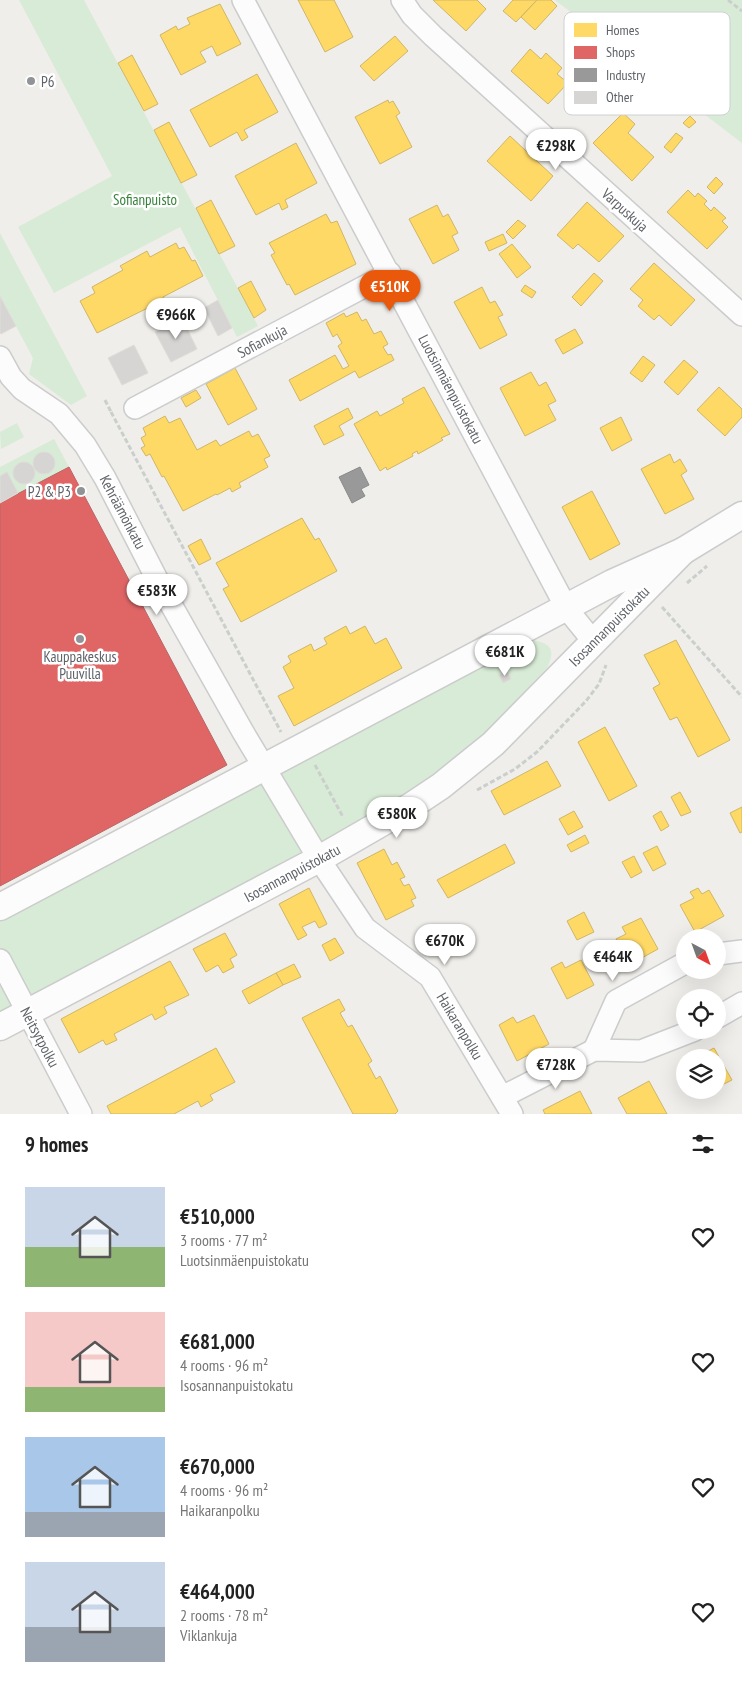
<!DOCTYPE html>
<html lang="en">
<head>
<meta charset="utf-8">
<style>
	body { margin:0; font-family:"PT Sans Narrow",sans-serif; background:#f2f2f2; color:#222; height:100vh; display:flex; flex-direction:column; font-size:19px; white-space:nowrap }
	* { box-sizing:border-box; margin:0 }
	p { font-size:16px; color:#767676 }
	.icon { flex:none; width:28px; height:28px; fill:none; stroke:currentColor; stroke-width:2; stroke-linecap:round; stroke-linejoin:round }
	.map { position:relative; height:1114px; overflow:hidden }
	.sheet { display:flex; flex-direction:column; background:#fff; flex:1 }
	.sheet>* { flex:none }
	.needle { width:32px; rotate:139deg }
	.controls { position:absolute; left:676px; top:929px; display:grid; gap:10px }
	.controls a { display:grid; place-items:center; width:50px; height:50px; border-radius:50%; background:#fff; box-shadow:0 5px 20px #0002; font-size:25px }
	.price { position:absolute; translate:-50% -42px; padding:0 11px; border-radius:18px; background:#fff; color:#222; font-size:16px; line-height:32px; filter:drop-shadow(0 1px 2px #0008) }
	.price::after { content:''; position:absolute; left:50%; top:30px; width:15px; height:11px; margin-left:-8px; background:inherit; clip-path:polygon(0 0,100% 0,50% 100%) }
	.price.on { background:#ea580c; color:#fff }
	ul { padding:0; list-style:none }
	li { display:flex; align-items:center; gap:15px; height:125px; padding:0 25px }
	li span { display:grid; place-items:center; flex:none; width:140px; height:100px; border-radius:0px; color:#555 }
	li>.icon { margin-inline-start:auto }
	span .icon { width:60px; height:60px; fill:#fffc; stroke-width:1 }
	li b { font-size:21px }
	h2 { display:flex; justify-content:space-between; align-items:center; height:60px; padding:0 25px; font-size:21px }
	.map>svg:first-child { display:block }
	.green { fill:#d8ebd6 }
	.homes { fill:#ffd966; stroke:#cfb667 }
	.shops { fill:#e06666; stroke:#b96567 }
	.industry { fill:#999; stroke:#88898a }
	.building { fill:#d6d5d3; stroke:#deddd9 }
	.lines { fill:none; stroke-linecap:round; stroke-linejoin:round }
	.minor-casing { stroke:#cbcccc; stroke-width:24 }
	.tertiary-casing { stroke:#cbcccc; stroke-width:29 }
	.path { stroke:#cacfcc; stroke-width:3; stroke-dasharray:5 2.5; stroke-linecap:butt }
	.minor { stroke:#fdfcfc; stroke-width:21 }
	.tertiary { stroke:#fdfcfc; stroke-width:26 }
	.poi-dot { fill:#919496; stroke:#fff; stroke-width:2 }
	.labels { text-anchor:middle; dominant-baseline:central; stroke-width:5; stroke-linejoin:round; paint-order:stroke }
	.poi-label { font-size:15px; fill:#5f6368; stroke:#fff; text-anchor:start }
	.park-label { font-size:15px; fill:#348238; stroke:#fff }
	.street-label { font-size:15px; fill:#5f6368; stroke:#fff }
	.key { fill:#fff; stroke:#cfd0d2; stroke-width:1 }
	.key-label { font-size:14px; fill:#5f6368 }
</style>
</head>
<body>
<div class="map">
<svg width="742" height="1114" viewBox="0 0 742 1114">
	<rect width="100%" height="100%" fill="#efeeea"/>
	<!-- green -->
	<g class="green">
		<path d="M19 0H84L258 326 237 337 180 227 54 293 18 227 112 176Z"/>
		<path d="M555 0H742V143Z"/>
		<path d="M0 233 87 396 71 405 29 374 33 358 0 296Z"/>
		<path d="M17 423 24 437 1 449 0 432Z"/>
		<path d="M54 439 69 467 0 503V467Z"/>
		<path d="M532 640C551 643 556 650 547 668L469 751 405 799 0 1014V921L517 646Z"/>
	</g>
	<!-- homes -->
	<g class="homes">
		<path d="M298 0H334L353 37 325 52Z"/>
		<path d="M433 0H477L486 9 466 31Z"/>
		<path d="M513 0H537L516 22 503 11Z"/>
		<path d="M537 0H551L557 6 535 30 521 17Z"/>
		<path d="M220 4 241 44 217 56 212 46 200 52 206 62 181 75 160 35 176 26 178 30 190 24 187 18Z"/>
		<path d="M395 36 408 51 374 81 360 66Z"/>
		<path d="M530 49 541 59 546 53 562 68 557 74 568 83 548 104 511 71Z"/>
		<path d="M132 55 158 104 144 111 118 63Z"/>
		<path d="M257 74 278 112 244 130 248 137 242 141 237 132 210 147 190 110Z"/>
		<path d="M388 100 389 103 393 101 400 113 396 116 412 147 380 164 355 117Z"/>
		<path d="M623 113 635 124 628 133 654 157 632 181 593 143Z"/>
		<path d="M690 116 696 122 689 128 683 123Z"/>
		<path d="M169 122 197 175 181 183 154 130Z"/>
		<path d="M676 133 683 138 671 153 664 147Z"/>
		<path d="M510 136 553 176 531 201 487 161Z"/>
		<path d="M296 143 317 183 285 200 288 207 282 210 279 203 256 215 235 176Z"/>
		<path d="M716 177 723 184 714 194 707 187Z"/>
		<path d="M688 190 695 197 698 193 707 201 704 204 711 211 714 207 726 218 722 221 728 227 707 249 667 212Z"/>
		<path d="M211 200 235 246 219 254 196 208Z"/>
		<path d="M587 202 624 236 599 262 578 244 573 249 557 235Z"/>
		<path d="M437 205 443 217 448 214 458 233 452 236 459 250 433 264 409 219Z"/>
		<path d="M326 214 331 223 337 221 356 264 295 295 289 284 287 285 271 255 275 253 269 243Z"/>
		<path d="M518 220 526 226 513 239 506 232Z"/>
		<path d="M503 234 507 243 489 251 485 242Z"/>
		<path d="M176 243 179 249 184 247 192 261 195 260 203 276 163 297 164 300 97 333 80 301 95 293 92 287 123 270 120 266 147 251 150 257Z"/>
		<path d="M512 244 531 267 517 278 499 254Z"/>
		<path d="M654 263 695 300 671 326 659 315 654 320 638 306 643 300 630 289Z"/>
		<path d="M594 273 603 281 581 306 572 297Z"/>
		<path d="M251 281 266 310 254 318 238 288Z"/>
		<path d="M525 285 536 292 532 298 521 291Z"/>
		<path d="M482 287 490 303 495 301 503 315 498 317 507 335 480 349 454 302Z"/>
		<path d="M357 312 362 321 366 319 374 334 381 331 388 344 383 347 388 355 391 354 394 360 359 378 355 371 300 401 289 380 335 355 343 369 349 366 338 346 342 343 337 334 333 337 326 323 344 313 346 317Z"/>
		<path d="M575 329 583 343 563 354 555 340Z"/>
		<path d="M643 356 655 365 642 382 630 373Z"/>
		<path d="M684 360 698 372 678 395 664 382Z"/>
		<path d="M235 368 257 409 228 425 206 384Z"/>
		<path d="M531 372 539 386 546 382 556 401 548 405 556 420 525 436 500 388Z"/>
		<path d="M424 387 450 434 441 438 443 440 418 454 417 451 412 454 413 456 387 470 386 467 380 471 354 424 377 411 380 416 404 403 402 399Z"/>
		<path d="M719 387 742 409V417L725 436 697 410Z"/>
		<path d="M196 390 201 398 186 407 181 398Z"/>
		<path d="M348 408 353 418 339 426 344 435 324 445 314 426Z"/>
		<path d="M165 416 169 423 180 418 197 450 216 440 220 446 249 431 252 437 258 434 270 456 264 459 268 467 239 483 241 487 232 492 230 488 217 495 216 494 183 511 164 476 162 477 150 454 146 456 141 448 145 446 141 438 146 435 143 428Z"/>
		<path d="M621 417 632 440 612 451 600 428Z"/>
		<path d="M670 454 674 463 680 459 687 471 681 475 694 499 665 514 641 469Z"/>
		<path d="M592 491 620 544 590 560 562 507Z"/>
		<path d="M302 518 315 540 319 538 337 571 241 622 223 589 229 586 216 563Z"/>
		<path d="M201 539 211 559 199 565 188 546Z"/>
		<path d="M346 626 350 634 365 626 375 644 386 638 402 668 294 726 278 696 294 688 283 667 291 662 288 656 311 644 314 651 327 644 324 638Z"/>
		<path d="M676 640 730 740 698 757 677 717 670 720 653 688 660 684 644 655Z"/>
		<path d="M605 727 637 786 609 801 578 742Z"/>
		<path d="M547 761 561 786 504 815 491 791Z"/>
		<path d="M680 792 691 812 681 816 671 797Z"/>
		<path d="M742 807V832L740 833 730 813Z"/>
		<path d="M574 811 583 827 568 835 559 819Z"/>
		<path d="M661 811 669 826 661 831 653 816Z"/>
		<path d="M585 835 589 843 571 852 567 845Z"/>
		<path d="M505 844 515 863 448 898 437 880Z"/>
		<path d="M657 846 666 864 653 871 643 853Z"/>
		<path d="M384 849 392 865 397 862 405 877 400 879 404 886 409 884 416 898 411 900 414 906 386 920 357 863Z"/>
		<path d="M634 856 642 872 631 878 622 862Z"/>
		<path d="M309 888 327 924 319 928 315 921 302 927 307 935 298 940 279 904Z"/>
		<path d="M698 888 702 894 709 890 724 916 695 932 680 905 694 898 690 892Z"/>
		<path d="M584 912 594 932 577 940 567 921Z"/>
		<path d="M641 918 658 949 629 965 616 939 626 934 622 927Z"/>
		<path d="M225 933 237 955 230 959 234 967 223 973 218 965 206 972 193 949Z"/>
		<path d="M335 938 344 953 330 961 322 945Z"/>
		<path d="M581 960 594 985 567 999 551 968 562 962 565 968Z"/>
		<path d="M170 961 189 995 164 1007 167 1013 155 1020 152 1014 114 1034 117 1040 106 1045 103 1040 79 1053 61 1019Z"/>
		<path d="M294 964 301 977 283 985 276 973Z"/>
		<path d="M276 973 283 985 249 1004 242 991Z"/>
		<path d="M339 999 345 1010 340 1013 348 1027 352 1025 372 1061 368 1064 376 1079 380 1076 398 1111 395 1114H353L302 1018Z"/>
		<path d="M534 1015 549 1044 517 1061 499 1025 513 1017 517 1023Z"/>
		<path d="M216 1048 235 1082 210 1095 213 1100 201 1107 198 1101 174 1114H111L107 1106Z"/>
		<path d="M714 1048 732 1080 718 1087V1058H695Z"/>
		<path d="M649 1081 667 1114H627L618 1098Z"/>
		<path d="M580 1091 592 1114H545L543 1110Z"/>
	</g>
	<!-- shops -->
	<path class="shops" d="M69 467 227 765 0 886V503Z"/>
	<!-- industry -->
	<path class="industry" d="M360 467 369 485 361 489 365 496 352 503 339 477Z"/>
	<!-- building -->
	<g class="building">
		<path d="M0 296 16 326 1 334 0 333Z"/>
		<path d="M218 300 232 328 218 336 204 308Z"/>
		<path d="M182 318 197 349 171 362 155 332Z"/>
		<path d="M134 345 148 373 122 385 108 358Z"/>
		<circle cx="44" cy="463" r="11"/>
		<circle cx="24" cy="473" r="11"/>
		<path d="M7 472 18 493 0 503V476Z"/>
		<path d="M507 671 511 679 503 683 499 675Z"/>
	</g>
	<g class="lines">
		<!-- minor casing -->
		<g class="minor-casing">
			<g id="minor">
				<path d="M243 0 567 609 593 641"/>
				<path d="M402 0 412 15 433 36 742 315"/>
				<path d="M0 357 11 377 22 389 59 414 85 445 105 478 160 585 243 732 319 859 365 928 430 977 512 1114"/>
				<path d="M135 408 390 273"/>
				<path d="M718 954 742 951"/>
				<path d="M0 960 81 1114"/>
				<path d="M718 1017 742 1003"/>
				<path d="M594 1050 616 1001 685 963"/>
				<path d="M502 1097 594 1050 641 1051 695 1030"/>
			</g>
		</g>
		<!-- tertiary casing -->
		<g class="tertiary-casing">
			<g id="tertiary">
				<path d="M0 907 612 583 683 551 742 515"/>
				<path d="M0 1027 319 859 411 806 441 786 493 744 683 551"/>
			</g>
		</g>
		<!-- path -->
		<g class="path">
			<path d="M728 0 742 11"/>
			<path d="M105 400 111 412"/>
			<path d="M111 412 281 732"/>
			<path d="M687 583 707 566"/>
			<path d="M662 607 742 697"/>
			<path d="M315 765 343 817"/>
			<path d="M477 790 515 769 537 752 586 701 599 684 606 665"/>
		</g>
		<!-- minor -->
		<use href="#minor" class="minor"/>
		<!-- tertiary -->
		<use href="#tertiary" class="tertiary"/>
	</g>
	<!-- markers -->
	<g class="poi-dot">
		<circle cx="31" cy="81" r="5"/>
		<circle cx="81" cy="491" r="5"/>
		<circle cx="80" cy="639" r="5"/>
	</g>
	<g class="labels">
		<!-- poi labels -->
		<g class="poi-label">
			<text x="41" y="81">P6</text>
			<text x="71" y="491" text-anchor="end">P2 &amp; P3</text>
			<text x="80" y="656" text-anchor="middle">Kauppakeskus<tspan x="80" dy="17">Puuvilla</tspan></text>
		</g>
		<!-- park labels -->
		<g class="park-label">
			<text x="145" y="199">Sofianpuisto</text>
		</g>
		<!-- street labels -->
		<g class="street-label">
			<text transform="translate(625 210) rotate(42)">Varpuskuja</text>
			<text transform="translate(262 341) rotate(-28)">Sofiankuja</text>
			<text transform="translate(451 389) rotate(62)">Luotsinmäenpuistokatu</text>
			<text transform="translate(123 512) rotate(62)">Kehräämönkatu</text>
			<text transform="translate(609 626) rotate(-45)">Isosannanpuistokatu</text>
			<text transform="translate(292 873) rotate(-28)">Isosannanpuistokatu</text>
			<text transform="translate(460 1026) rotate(59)">Haikaranpolku</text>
			<text transform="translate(40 1037) rotate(62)">Neitsytpolku</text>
		</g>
	</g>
	<!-- legend -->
	<rect x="564" y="12" width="166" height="103" rx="8" class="key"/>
	<rect x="574" y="23" width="23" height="14" fill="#ffd966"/>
	<rect x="574" y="46" width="23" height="13" fill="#e06666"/>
	<rect x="574" y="68" width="23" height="14" fill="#999"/>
	<rect x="574" y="91" width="23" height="13" fill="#d6d5d3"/>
	<g class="key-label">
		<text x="606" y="35">Homes</text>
		<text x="606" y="57">Shops</text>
		<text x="606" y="80">Industry</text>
		<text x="606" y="102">Other</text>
	</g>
</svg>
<div class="controls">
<a><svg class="needle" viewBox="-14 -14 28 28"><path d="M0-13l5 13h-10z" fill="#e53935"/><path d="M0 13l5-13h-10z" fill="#767676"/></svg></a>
<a><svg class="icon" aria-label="locate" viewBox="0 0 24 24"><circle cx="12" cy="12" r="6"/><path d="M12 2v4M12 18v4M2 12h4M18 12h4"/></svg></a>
<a><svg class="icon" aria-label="layers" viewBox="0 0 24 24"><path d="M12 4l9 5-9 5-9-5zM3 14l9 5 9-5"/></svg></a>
</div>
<b class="price" style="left:556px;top:171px">€298K</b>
<b class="price on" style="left:390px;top:312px">€510K</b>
<b class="price" style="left:176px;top:340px">€966K</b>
<b class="price" style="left:157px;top:616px">€583K</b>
<b class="price" style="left:505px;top:677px">€681K</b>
<b class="price" style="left:397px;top:839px">€580K</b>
<b class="price" style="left:445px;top:966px">€670K</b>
<b class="price" style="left:613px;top:982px">€464K</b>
<b class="price" style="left:556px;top:1090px">€728K</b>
</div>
<section class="sheet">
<h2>9 homes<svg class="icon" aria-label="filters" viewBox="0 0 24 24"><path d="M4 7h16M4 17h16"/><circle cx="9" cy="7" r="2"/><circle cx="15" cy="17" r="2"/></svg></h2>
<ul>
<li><span style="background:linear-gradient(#c9d6e8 60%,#8fb573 0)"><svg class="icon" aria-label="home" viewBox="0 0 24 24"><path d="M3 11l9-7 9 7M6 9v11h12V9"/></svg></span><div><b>€510,000</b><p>3 rooms · 77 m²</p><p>Luotsinmäenpuistokatu</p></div><svg class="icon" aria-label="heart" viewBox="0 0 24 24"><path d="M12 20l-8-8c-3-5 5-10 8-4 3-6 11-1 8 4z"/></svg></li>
<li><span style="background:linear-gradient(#f6c9c9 75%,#8fb573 0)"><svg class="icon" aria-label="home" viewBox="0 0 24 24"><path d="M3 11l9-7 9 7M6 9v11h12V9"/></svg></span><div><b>€681,000</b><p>4 rooms · 96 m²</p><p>Isosannanpuistokatu</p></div><svg class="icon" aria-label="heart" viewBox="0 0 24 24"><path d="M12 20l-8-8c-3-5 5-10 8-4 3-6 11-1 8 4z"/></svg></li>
<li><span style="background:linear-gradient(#a9c7e8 75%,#9aa5b1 0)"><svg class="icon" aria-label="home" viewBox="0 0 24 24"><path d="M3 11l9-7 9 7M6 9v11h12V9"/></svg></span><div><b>€670,000</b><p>4 rooms · 96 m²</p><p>Haikaranpolku</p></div><svg class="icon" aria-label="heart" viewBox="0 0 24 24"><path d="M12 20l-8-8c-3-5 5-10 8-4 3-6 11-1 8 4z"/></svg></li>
<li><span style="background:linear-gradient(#c9d6e8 65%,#9aa5b1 0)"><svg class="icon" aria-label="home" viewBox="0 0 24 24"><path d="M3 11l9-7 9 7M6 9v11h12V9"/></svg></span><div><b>€464,000</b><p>2 rooms · 78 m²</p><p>Viklankuja</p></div><svg class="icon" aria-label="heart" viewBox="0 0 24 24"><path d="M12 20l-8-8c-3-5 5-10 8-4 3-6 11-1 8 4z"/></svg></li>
</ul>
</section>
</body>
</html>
